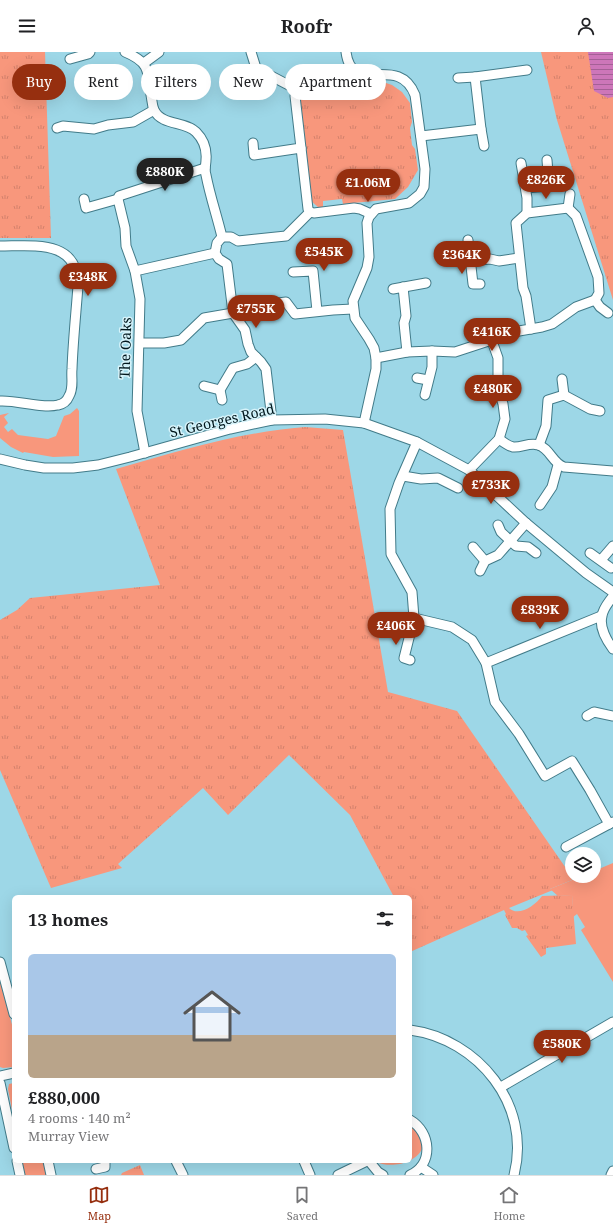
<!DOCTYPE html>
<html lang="en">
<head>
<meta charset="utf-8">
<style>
	body { margin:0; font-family:"Noto Serif",serif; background:#f6f6f6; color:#202124; height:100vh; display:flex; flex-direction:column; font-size:15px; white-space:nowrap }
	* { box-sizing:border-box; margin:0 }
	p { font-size:13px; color:#757577 }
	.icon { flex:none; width:22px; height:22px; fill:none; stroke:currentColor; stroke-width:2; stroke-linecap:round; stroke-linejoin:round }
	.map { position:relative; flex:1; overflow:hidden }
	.sheet { position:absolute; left:12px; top:843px; width:400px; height:268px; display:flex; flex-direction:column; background:#fff; border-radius:6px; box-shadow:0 4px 16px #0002 }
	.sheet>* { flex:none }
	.banner { position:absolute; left:12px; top:12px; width:400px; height:36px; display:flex; gap:8px }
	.controls { position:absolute; left:565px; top:795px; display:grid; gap:8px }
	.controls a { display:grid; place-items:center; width:36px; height:36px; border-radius:50%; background:#fff; box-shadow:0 4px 16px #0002; font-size:20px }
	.price { position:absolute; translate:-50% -34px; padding:0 9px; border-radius:14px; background:#962f0f; color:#fff; font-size:13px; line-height:26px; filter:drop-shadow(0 1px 2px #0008) }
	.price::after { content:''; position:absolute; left:50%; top:24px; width:12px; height:9px; margin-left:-6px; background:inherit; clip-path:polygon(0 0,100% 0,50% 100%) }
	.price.on { background:#222; color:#fff }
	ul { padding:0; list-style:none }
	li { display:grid; align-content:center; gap:8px; height:212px; padding:0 16px }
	li span { display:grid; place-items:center; height:124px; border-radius:6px; color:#555 }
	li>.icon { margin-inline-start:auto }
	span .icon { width:72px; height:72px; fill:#fffc; stroke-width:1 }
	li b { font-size:17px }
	h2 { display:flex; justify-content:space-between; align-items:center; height:48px; padding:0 16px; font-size:17px }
	.pill { padding:0 14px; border-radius:18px; background:#fff; box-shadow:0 4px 16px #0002; font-size:14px; line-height:36px }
	.pill.on { background:#962f0f; color:#fff }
	header { display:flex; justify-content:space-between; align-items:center; height:52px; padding:0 16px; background:#fff; font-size:18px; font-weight:700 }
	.tabs { display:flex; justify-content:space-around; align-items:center; height:56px; border-top:1px solid #e0e0e0; background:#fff; font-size:11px; color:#757577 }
	.tabs a { display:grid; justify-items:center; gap:2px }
	.tabs .on { color:#962f0f }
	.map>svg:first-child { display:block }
	.green { fill:#f8977c }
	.park { fill:url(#park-tufts) }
	.water { fill:url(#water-rules) }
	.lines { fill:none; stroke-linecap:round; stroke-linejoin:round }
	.minor-casing { stroke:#427b89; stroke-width:11 }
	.minor { stroke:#fff; stroke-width:9 }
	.labels { text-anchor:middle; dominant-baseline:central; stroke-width:3; stroke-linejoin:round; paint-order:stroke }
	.street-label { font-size:14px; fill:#01171d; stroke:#d6f3fa }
</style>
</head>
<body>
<header><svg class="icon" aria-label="menu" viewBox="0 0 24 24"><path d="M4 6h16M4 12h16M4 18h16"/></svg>Roofr<svg class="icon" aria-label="person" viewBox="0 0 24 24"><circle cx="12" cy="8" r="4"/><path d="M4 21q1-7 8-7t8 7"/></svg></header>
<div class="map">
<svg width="613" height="1123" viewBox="0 0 613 1123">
	<defs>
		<pattern id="park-tufts" width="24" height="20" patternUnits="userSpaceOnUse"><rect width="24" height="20" fill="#f8977c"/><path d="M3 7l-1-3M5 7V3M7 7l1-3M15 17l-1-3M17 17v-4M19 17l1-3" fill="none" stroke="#d3816b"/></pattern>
		<pattern id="water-rules" width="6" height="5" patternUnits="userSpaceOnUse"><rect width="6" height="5" fill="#cd76b9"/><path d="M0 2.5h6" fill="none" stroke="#a46096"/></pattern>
	</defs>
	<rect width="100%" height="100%" fill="#9dd7e7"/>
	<!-- green -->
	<g class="green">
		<path d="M77 356 79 359V404L53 405 24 400 23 401 11 395 0 386V363L9 361 4 365 8 371 4 375 8 380 12 377 18 383 48 387 56 384 64 364 70 362Z"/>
		<path d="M613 811V930L581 878 585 875 577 862 573 865 572 843 558 844 550 837 582 824H594V819Z"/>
		<path d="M0 929 14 980V1015L3 1016 0 1015Z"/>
		<path d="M14 1031V1068L8 1037 9 1032Z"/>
		<path d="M410 1074C445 1096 402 1123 374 1109H410Z"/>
		<path d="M22 1109H45L48 1123H25Z"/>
	</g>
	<!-- park -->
	<g class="park">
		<path d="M0 0H45L51 186H0Z"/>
		<path d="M541 0H613V248L557 68Z"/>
		<path d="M380 29 392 33 402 40 410 51 412 70 410 76 412 93 415 97 418 118 408 135 395 147 343 152 342 147 323 149V155L319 156 310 148 299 45 305 35H309L310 40 329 38V35Z"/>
		<path d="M305 375 343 378 388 640 457 659 570 822 572 828 550 837 553 838 509 856C518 865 535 854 542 844L572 843 576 892 546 896V902L541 905 526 884 528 883 525 878 522 879 517 876H512L505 863 506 862 504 858 410 900V845H394L350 763 289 703 228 763 203 736 118 812 122 816 51 836 0 718V568L17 558 30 546 160 533 116 417C178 399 240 380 305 375Z"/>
		<path d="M140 1113 144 1123H121L122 1121Z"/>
	</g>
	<!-- water -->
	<path class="water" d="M588 0H613V45L608 46 594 39Z"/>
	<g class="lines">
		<!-- minor casing -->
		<g class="minor-casing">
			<g id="minor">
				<path d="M125 0C149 10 148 18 151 43 152 48 152 53 154 58 162 74 185 69 196 80 204 88 207 97 206 108 206 113 204 117 206 123 210 144 217 164 222 185H231L238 189 286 184 310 160 314 161 354 156 360 157 371 162"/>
				<path d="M251 0 256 16 298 38"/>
				<path d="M346 0C352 46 398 0 415 43L425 117 424 135 420 142 409 151 376 157 369 165 367 171 369 205 367 216 353 249 355 266 369 287 374 296 376 306V317L364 371"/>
				<path d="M70 7 88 2 90 0"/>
				<path d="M144 11 159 0"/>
				<path d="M458 26 475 25"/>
				<path d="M57 76 63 74 94 77 108 73 133 70 154 58"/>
				<path d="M481 77 475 25 527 18"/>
				<path d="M421 84 481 77 484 94"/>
				<path d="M253 91 254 103 301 96 295 44 298 38 304 33 341 26 347 24 353 18"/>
				<path d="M301 96 308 157 310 160"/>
				<path d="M521 111 527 146V161"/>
				<path d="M526 136 549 134 547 108"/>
				<path d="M84 147 86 156 118 147"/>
				<path d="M568 156 576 164 598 225 599 241 595 248"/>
				<path d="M568 156 570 142"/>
				<path d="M222 185 217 191 215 201 219 207 227 212 233 261 245 278 248 292 251 300 261 310 266 317 272 368"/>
				<path d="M468 188 473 232H480"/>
				<path d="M0 194C34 194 78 187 78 234 76 261 73 289 72 317 71 326 74 336 69 344 67 349 63 352 58 353 42 357 18 348 0 349"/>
				<path d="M471 209 490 207 499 209 519 206"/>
				<path d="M135 219 215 201"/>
				<path d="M293 220 313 219 317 259"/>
				<path d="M403 235 406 264 404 271 407 300"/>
				<path d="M393 237 426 231"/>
				<path d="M595 248 600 255 608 261"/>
				<path d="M531 277 526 244 523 236 516 171 527 161 568 156"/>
				<path d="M140 291H164L181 288 204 266 233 261 247 255 286 250 295 262 333 258 353 257"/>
				<path d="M376 306 407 300 432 299 455 300 519 279 542 275 552 272 576 255 595 248"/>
				<path d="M417 326 428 328"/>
				<path d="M562 327 564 343"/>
				<path d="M204 334 220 338"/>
				<path d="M425 343 432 315V299"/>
				<path d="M222 348 220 338 233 316 247 312 256 305"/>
				<path d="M499 387C503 390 508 394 513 395 521 396 530 390 538 393 550 396 552 411 564 415L613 419"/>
				<path d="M417 390 399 431 390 457 391 502 412 540 414 566 452 575 472 588 486 611 495 650 519 682 545 724 572 709 590 738 609 772"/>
				<path d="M539 393 546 374 548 348 564 343 590 357 600 359"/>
				<path d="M145 401 137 359 140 247 135 219 126 194 125 176 118 147 119 144 205 116"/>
				<path d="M0 407 25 413 44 416H73L98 413 130 405 230 377 272 368 325 367 364 371 417 390 469 418 526 471 586 521 613 540"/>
				<path d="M469 418 499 387 505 367 503 352 498 336V306L492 289"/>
				<path d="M403 424 421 427 438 426 458 436"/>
				<path d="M540 453 552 435 558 413"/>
				<path d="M498 473 501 480 516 494 528 495 536 501"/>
				<path d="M473 495 485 509"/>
				<path d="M590 501 611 516"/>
				<path d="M601 508 613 494"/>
				<path d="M480 519 485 509 498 503 526 471"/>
				<path d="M613 544C609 550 603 556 602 564 599 575 607 589 613 597"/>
				<path d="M410 608 404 606 414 566"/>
				<path d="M486 611 601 564"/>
				<path d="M587 664 594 660 613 664"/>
				<path d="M566 795 613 770"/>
				<path d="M0 910 14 962"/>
				<path d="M410 978C478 987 532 1053 514 1123"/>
				<path d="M0 1024 14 1021"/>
				<path d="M0 1031 14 1096"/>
				<path d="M501 1035 613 970"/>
				<path d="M17 1109 20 1123"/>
				<path d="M48 1109 51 1123"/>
				<path d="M176 1109 183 1123"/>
				<path d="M304 1109 310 1123"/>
				<path d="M369 1109 378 1120 383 1123"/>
				<path d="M421 1115 433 1123"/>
				<path d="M96 1117 105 1115V1109"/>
				<path d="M338 1123 367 1109"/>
				<path d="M410 1123C434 1112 431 1080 410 1068"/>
				<path d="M611 1123 613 1119"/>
			</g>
		</g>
		<!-- minor -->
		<use href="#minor" class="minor"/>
	</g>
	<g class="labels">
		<!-- street labels -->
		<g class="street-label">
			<text transform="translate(125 296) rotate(-88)">The Oaks</text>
			<text transform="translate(222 368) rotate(-13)">St Georges Road</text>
		</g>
	</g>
</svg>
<div class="controls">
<a><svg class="icon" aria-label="layers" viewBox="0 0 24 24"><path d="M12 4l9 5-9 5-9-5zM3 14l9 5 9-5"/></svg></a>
</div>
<b class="price on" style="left:165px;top:140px">£880K</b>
<b class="price" style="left:546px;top:148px">£826K</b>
<b class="price" style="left:368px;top:151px">£1.06M</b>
<b class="price" style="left:324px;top:220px">£545K</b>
<b class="price" style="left:462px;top:223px">£364K</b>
<b class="price" style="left:88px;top:245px">£348K</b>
<b class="price" style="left:256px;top:277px">£755K</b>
<b class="price" style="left:492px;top:300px">£416K</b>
<b class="price" style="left:493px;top:357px">£480K</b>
<b class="price" style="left:491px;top:453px">£733K</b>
<b class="price" style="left:540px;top:578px">£839K</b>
<b class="price" style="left:396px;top:594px">£406K</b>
<b class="price" style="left:562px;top:1012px">£580K</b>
<div class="banner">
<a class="pill on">Buy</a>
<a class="pill">Rent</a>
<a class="pill">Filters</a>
<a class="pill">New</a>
<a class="pill">Apartment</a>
</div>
<section class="sheet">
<h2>13 homes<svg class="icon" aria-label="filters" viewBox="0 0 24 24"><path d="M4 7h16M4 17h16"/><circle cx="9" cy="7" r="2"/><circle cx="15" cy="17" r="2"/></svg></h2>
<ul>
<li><span style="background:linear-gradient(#a9c7e8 65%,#b9a48a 0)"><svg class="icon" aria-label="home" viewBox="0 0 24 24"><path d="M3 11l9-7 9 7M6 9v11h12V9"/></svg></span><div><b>£880,000</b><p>4 rooms · 140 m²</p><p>Murray View</p></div></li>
</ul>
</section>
</div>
<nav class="tabs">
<a class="on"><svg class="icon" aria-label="map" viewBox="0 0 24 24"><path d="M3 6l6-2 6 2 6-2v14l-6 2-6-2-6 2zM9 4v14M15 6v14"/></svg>Map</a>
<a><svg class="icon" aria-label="saved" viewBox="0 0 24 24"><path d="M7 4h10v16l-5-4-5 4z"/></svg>Saved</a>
<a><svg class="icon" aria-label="home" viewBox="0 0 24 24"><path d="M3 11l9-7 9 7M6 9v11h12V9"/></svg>Home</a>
</nav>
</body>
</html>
